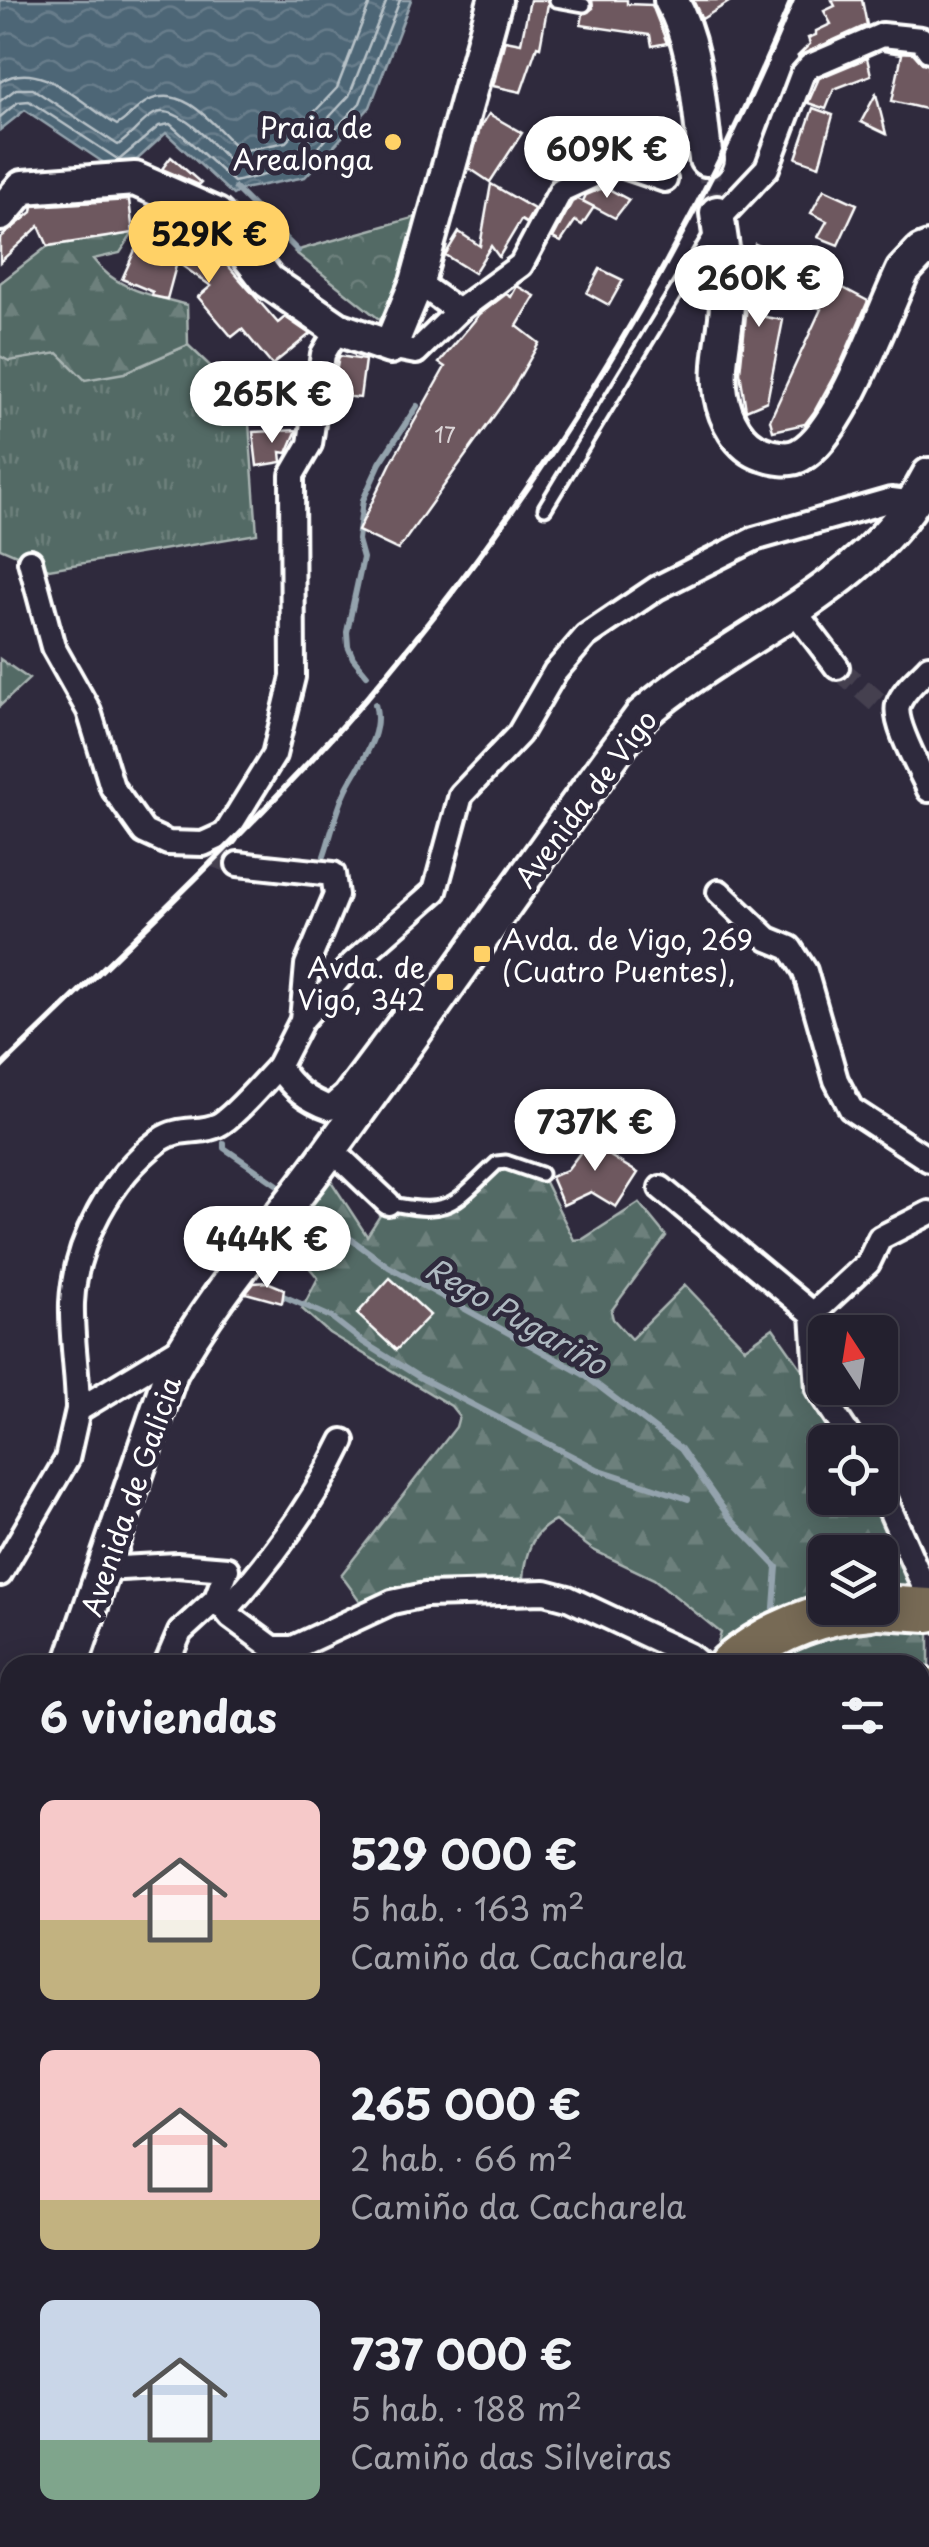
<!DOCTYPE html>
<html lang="es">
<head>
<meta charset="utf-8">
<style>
	body { margin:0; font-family:"Playpen Sans",sans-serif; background:#2f2d3a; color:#f1f3f6; height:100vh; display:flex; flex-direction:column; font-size:38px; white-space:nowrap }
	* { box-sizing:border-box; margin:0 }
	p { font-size:32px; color:#a3a3aa }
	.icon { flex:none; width:55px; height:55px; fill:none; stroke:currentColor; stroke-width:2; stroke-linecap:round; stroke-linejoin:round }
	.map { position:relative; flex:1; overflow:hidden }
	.details { position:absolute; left:0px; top:1655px; width:930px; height:892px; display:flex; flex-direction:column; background:#23202e; border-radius:30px 30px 0 0; box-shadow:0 5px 25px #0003,0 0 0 2px #403e4a }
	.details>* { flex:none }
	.needle { width:65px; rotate:348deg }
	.controls { position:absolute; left:808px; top:1315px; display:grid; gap:20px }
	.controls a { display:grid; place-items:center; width:90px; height:90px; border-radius:15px; background:#23202e; box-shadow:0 5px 25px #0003,0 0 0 2px #403e4a; font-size:50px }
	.price { position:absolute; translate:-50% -85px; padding:0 22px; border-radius:35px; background:#fff; color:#222; font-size:32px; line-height:65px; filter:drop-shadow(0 2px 5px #0008) }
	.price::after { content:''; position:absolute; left:50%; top:60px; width:30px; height:22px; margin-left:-15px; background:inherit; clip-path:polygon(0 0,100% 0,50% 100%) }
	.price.active { background:#ffd166; color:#111 }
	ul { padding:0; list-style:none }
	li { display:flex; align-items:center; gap:30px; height:250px; padding:0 40px }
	li span { display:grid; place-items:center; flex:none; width:280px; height:200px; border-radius:15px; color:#555 }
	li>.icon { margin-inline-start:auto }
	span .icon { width:120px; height:120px; fill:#fffc; stroke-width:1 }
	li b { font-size:42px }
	h2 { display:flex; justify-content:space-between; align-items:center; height:120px; padding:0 40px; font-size:42px }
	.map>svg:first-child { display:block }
	.grass { fill:url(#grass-tufts); stroke:#a9b4b2; stroke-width:2.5 }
	.forest { fill:url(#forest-firs); stroke:#a9b4b2; stroke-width:2.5; fill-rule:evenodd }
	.park { fill:url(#park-crowns); stroke:#a9b4b2; stroke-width:2.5 }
	.water { fill:url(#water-waves); stroke:#94a3ad; stroke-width:2.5 }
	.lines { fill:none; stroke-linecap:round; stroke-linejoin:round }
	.shore { stroke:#b8c2c8; stroke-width:2.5 }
	.stream { stroke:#94a3ad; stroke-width:6 }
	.building { fill:#6e585e; stroke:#fff; stroke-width:2.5 }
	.street-tunnel { stroke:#443f50; stroke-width:22; stroke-dasharray:22 11; stroke-linecap:butt }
	.lane-casing { stroke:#fff; stroke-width:19 }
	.street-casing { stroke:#fff; stroke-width:30 }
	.secondary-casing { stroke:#fff; stroke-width:40 }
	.highway-casing { stroke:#fff; stroke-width:50 }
	.lane { stroke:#2f2a3d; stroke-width:11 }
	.street { stroke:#2f2a3d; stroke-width:22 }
	.secondary { stroke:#2f2a3d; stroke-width:32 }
	.highway { stroke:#776a54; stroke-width:42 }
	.rail { stroke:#fff; stroke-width:6 }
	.poi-dot { fill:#ffd166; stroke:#2f2a3d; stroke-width:4 }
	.labels { text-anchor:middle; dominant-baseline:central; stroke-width:10; stroke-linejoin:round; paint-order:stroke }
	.number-label { font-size:22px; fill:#dbd5d7 }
	.poi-label { font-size:28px; fill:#fff; stroke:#2f2a3d; text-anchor:end }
	.street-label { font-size:28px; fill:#fff; stroke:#2f2a3d }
	.water-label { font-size:30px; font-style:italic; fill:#afbac1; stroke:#2f2a3d }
</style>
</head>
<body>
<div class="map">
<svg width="929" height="2547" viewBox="0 0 929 2547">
	<defs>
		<pattern id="grass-tufts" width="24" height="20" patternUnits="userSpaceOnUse" patternTransform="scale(2.5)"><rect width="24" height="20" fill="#536a65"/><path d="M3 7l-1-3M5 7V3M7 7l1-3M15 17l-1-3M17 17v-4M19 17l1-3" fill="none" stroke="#6d807c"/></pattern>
		<pattern id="forest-firs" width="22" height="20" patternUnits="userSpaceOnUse" patternTransform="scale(2.5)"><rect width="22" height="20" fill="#536a65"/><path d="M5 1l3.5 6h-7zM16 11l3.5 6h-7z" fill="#6d807c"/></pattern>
		<pattern id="park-crowns" width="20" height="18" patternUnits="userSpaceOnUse" patternTransform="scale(2.5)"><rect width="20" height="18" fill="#536a65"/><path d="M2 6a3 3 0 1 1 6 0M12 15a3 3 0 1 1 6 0" fill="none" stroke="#6d807c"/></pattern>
		<pattern id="water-waves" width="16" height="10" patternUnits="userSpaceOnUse" patternTransform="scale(2.5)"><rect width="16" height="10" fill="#4d6676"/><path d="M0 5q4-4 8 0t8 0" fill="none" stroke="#687d8b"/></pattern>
	</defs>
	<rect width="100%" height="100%" fill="#2f2a3d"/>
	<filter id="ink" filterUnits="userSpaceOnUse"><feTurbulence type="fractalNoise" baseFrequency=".01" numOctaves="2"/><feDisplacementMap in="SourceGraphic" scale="20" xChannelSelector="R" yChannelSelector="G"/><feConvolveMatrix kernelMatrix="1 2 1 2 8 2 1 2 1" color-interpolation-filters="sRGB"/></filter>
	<g filter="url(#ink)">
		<!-- grass -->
		<g class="grass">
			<path d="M188 345 242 396 249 423 257 534 49 569 0 548V356L9 360 58 353 124 373Z"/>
			<path d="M0 659 29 679 0 706Z"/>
		</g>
		<!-- forest -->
		<g class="forest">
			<path d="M133 233 120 253 93 259C116 290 152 295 187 305L188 345 124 373 85 380 58 353 9 361 0 356V283L48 246Z"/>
			<path d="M497 1163 541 1174 574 1240 583 1239 639 1203 666 1236 611 1311 613 1319 631 1339 685 1285 745 1348 773 1328 853 1442H825V1498H880L929 1598V1769L920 1768V1665H711L721 1633 654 1579 593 1550 555 1521C527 1534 523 1565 522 1592L368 1612 341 1575 456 1427 459 1416 451 1406 329 1333 302 1309 318 1278 282 1235 329 1178 367 1236 388 1203 434 1211ZM825 1552H880V1608H825Z"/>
		</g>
		<!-- park -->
		<path class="park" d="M430 213 389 327 295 252 302 249Z"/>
		<!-- water -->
		<path class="water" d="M0 0H411L370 107 305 177 243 189 233 195 166 133 127 169 116 171 25 110 0 130Z"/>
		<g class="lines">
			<!-- shore -->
			<g class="shore">
				<path d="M0 82C40 56 83 106 117 125 128 119 136 107 148 101 185 82 217 130 241 151L286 142 337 88 371 0"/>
				<path d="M0 101 16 89H33L118 145C131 137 141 121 154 114 179 101 218 152 236 167L293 156 349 96 387 0"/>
				<path d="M0 117 18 102 29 101 119 160 159 126 170 124 234 182 299 167 360 103 400 0"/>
			</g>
			<!-- stream -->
			<g class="stream">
				<path d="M235 188 298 251"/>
				<path d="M367 675 353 658 348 646 347 632 363 558 358 540 363 500 380 463 417 406"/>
				<path d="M324 856C332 833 337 807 348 786 361 761 384 734 375 704"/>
				<path d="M224 1143V1148L285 1190"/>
				<path d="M303 1204 389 1267 583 1374 681 1449 729 1517 777 1567 773 1620"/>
				<path d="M283 1296 331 1317 363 1342 419 1377 597 1469 688 1499"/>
			</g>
		</g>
		<!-- building -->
		<g class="building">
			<path d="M530 0H547L548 4 540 47 537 46 521 92 493 86 505 40 521 43Z"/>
			<path d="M592 0H627V4L652 5 667 43 652 46 650 35 581 25 583 14 593 8Z"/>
			<path d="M693 0H732L702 19Z"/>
			<path d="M832 0H862L867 25 797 57 810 44 808 38 816 35V31L831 24 824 11 835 6Z"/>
			<path d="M883 51 913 53 922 63 929 65V110L892 101 902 54Z"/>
			<path d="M867 58 871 75 834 89 826 109 808 103 819 78Z"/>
			<path d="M876 94 886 134 861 122Z"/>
			<path d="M813 108 833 115 819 166 796 158Z"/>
			<path d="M489 114 522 133 490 182 469 168 480 128Z"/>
			<path d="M590 121 611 126 603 155 594 159 581 154Z"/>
			<path d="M171 157 201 183 199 185 162 169Z"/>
			<path d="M491 184 534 209 526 223 521 220 499 257 491 246 474 273 445 255 459 232 480 246Z"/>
			<path d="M605 187 629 200 615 218 583 201 586 195Z"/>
			<path d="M824 189 857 204 838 245 818 237 827 221 811 213Z"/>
			<path d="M578 199 594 207 582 225 575 221 561 242 553 238 572 202Z"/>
			<path d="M129 200 133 233 48 246 39 226 0 262V238L32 212 33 206Z"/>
			<path d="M165 214 202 230 198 242 224 261 278 323 285 317 310 334 272 365 242 329 232 337 198 297 211 286 177 262 167 299 152 296 153 292 122 279 144 230 157 234Z"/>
			<path d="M755 244 783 255 774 277 766 274 760 303 766 306 765 317 783 320 767 401 746 410 740 372 747 305 745 272Z"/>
			<path d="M600 269 623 280 609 305 587 293Z"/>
			<path d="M828 280 868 301 841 363 814 412 805 424 773 431 770 420 821 309 816 306Z"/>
			<path d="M517 286 535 296 517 326 539 343 511 392 398 550 358 531 391 463 445 367 439 363 480 314 506 294 511 297Z"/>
			<path d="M339 356 365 360 360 398 332 395Z"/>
			<path d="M297 430 287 453 281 452 282 462 257 466 253 432Z"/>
			<path d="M596 1132 617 1147 610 1156 638 1173 616 1207 591 1192 563 1205 551 1177 567 1170Z"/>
			<path d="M390 1278 430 1315 396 1350 357 1314Z"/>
			<path d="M267 1282 284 1289 282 1303 246 1293 254 1283Z"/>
		</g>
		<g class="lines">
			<!-- street-tunnel -->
			<g class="street-tunnel">
				<path d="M706 159 717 213"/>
				<path d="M837 667 877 702"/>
				<path d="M210 855 238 864"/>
			</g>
			<!-- lane casing -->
			<g class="lane-casing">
				<g id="lane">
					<path d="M556 0 584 5"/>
					<path d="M545 508 711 234"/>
					<path d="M388 1203C451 1217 453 1204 497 1163L506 1162 541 1174"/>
				</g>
			</g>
			<!-- street casing -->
			<g class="street-casing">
				<g id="street">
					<path d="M718 220 767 168 802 75 810 66 882 35 921 39 929 50"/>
					<path d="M417 282 458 311"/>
					<path d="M390 347 416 352 458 311 521 265 561 190 618 164 665 180"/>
					<path d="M30 561 53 647 89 711 112 787 144 832 168 843 203 844 225 834 274 755 293 677 292 475 310 444 323 354 338 329"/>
					<path d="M793 609 837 667"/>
					<path d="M929 667C919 678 903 690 898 705 893 724 921 771 929 790"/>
					<path d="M238 864 333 874 336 895 307 965 302 1020 278 1067C293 1088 305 1099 330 1108L345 1095 413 1004H434"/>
					<path d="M719 892 768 939 790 948 805 971 836 1080 851 1109 929 1160"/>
					<path d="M302 1020 353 963 435 891 461 795 519 734 555 672 586 636 657 588 754 539 891 500 915 503"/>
					<path d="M331 1149 388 1203"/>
					<path d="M661 1188 813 1314"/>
					<path d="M78 1410C78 1375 71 1338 72 1303 75 1242 111 1177 160 1140 179 1126 201 1134 218 1125 234 1117 264 1081 278 1067"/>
					<path d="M853 1442 818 1389 813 1314 868 1263 880 1238 929 1213"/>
					<path d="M880 1487 929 1598"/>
					<path d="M103 1569 177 1565 227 1569 216 1599 231 1617 273 1648H293L392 1602 425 1595 545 1592 568 1598 689 1655 701 1665"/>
					<path d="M0 1574 67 1459 78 1410 184 1346"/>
					<path d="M226 1610C273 1558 313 1504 343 1441"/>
					<path d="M166 1665 180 1632 216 1599"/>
					<path d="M920 1768 929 1769"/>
					<path d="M920 1793 929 1800"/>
					<path d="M920 1888 929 1874"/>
					<path d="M0 2455 10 2459"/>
					<path d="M107 2538 114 2547"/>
					<path d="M454 2547 464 2538"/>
					<path d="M508 2547 514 2538"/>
				</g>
			</g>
			<!-- secondary casing -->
			<g class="secondary-casing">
				<g id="secondary">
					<path d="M671 0C698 47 698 106 706 159"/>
					<path d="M717 213C721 244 727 274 727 304 726 335 716 363 721 395 725 419 739 446 763 454 774 458 790 461 800 455 841 434 882 315 903 271L921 252 929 249"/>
					<path d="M0 214 23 187 135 179 217 215 268 281 338 329 390 347 417 282 495 0"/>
					<path d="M71 1665 171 1372C215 1292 278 1223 331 1149 436 1005 536 858 642 715 734 634 871 589 929 475"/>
					<path d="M0 1876 10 1847"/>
				</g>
			</g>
			<!-- highway casing -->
			<g class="highway-casing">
				<g id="highway">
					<path d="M880 1607 929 1610"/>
					<path d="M730 1665C770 1632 819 1612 871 1608"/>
					<path d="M920 1689 929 1692"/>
					<path d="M920 2054 929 2047"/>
					<path d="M920 2168 929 2154"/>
					<path d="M920 2324 929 2317"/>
					<path d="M920 2392 929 2382"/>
					<path d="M730 2538 745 2547"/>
					<path d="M545 2547 552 2538"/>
					<path d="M586 2547 594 2538"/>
					<path d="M639 2547 647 2538"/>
					<path d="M773 2547 782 2538"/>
					<path d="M809 2547 816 2538"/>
				</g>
			</g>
			<!-- lane -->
			<use href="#lane" class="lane"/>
			<!-- street -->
			<use href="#street" class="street"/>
			<!-- secondary -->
			<use href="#secondary" class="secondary"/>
			<!-- highway -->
			<use href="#highway" class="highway"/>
			<!-- rail -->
			<path class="rail" d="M0 1068C116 955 235 845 343 725 527 518 687 256 792 0"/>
		</g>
	</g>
	<!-- markers -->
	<g class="poi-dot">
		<circle cx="393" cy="142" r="10"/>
		<rect x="472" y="944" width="20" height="20" rx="5"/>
		<rect x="435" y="972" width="20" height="20" rx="5"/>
	</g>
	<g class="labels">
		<!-- number labels -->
		<g class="number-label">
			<text x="445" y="433">17</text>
		</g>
		<!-- poi labels -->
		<g class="poi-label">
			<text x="373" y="126">Praia de<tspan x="373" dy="32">Arealonga</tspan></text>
			<text x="502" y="938" text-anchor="start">Avda. de Vigo, 269<tspan x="502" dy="32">(Cuatro Puentes),</tspan></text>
			<text x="425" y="966">Avda. de<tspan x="425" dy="32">Vigo, 342</tspan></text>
		</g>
		<!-- street labels -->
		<g class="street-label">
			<text transform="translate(585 798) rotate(-53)">Avenida de Vigo</text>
			<text transform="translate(130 1496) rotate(-71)">Avenida de Galicia</text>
		</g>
		<!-- water labels -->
		<g class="water-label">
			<text transform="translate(517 1315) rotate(30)">Rego Pugariño</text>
		</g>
	</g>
</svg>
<div class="controls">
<a><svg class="needle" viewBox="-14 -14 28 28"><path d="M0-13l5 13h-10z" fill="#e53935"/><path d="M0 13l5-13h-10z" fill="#a3a3aa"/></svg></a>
<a><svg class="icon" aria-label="locate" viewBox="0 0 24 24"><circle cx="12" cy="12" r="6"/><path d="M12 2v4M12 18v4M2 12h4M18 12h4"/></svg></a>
<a><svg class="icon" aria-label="layers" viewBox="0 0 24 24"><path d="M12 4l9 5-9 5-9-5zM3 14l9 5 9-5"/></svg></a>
</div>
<b class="price" style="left:607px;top:201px">609K €</b>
<b class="price active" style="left:209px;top:286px">529K €</b>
<b class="price" style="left:759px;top:330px">260K €</b>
<b class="price" style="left:272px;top:446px">265K €</b>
<b class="price" style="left:595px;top:1174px">737K €</b>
<b class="price" style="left:267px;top:1291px">444K €</b>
<section class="details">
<h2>6 viviendas<svg class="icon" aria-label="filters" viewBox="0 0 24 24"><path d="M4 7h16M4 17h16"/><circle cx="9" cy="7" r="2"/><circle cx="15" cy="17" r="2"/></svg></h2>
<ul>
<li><span style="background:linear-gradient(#f6c9c9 60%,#c2b280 0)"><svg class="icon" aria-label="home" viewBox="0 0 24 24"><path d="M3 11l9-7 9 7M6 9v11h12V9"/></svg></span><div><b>529 000 €</b><p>5 hab. · 163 m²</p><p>Camiño da Cacharela</p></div></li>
<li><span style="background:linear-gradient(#f6c9c9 75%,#c2b280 0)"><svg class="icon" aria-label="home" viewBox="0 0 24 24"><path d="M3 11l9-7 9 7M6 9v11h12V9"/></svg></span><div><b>265 000 €</b><p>2 hab. · 66 m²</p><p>Camiño da Cacharela</p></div></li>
<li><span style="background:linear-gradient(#c9d6e8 70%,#7fa58c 0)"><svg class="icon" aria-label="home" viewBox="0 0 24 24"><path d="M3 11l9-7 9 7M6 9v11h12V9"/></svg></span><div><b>737 000 €</b><p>5 hab. · 188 m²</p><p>Camiño das Silveiras</p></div></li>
</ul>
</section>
</div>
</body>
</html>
